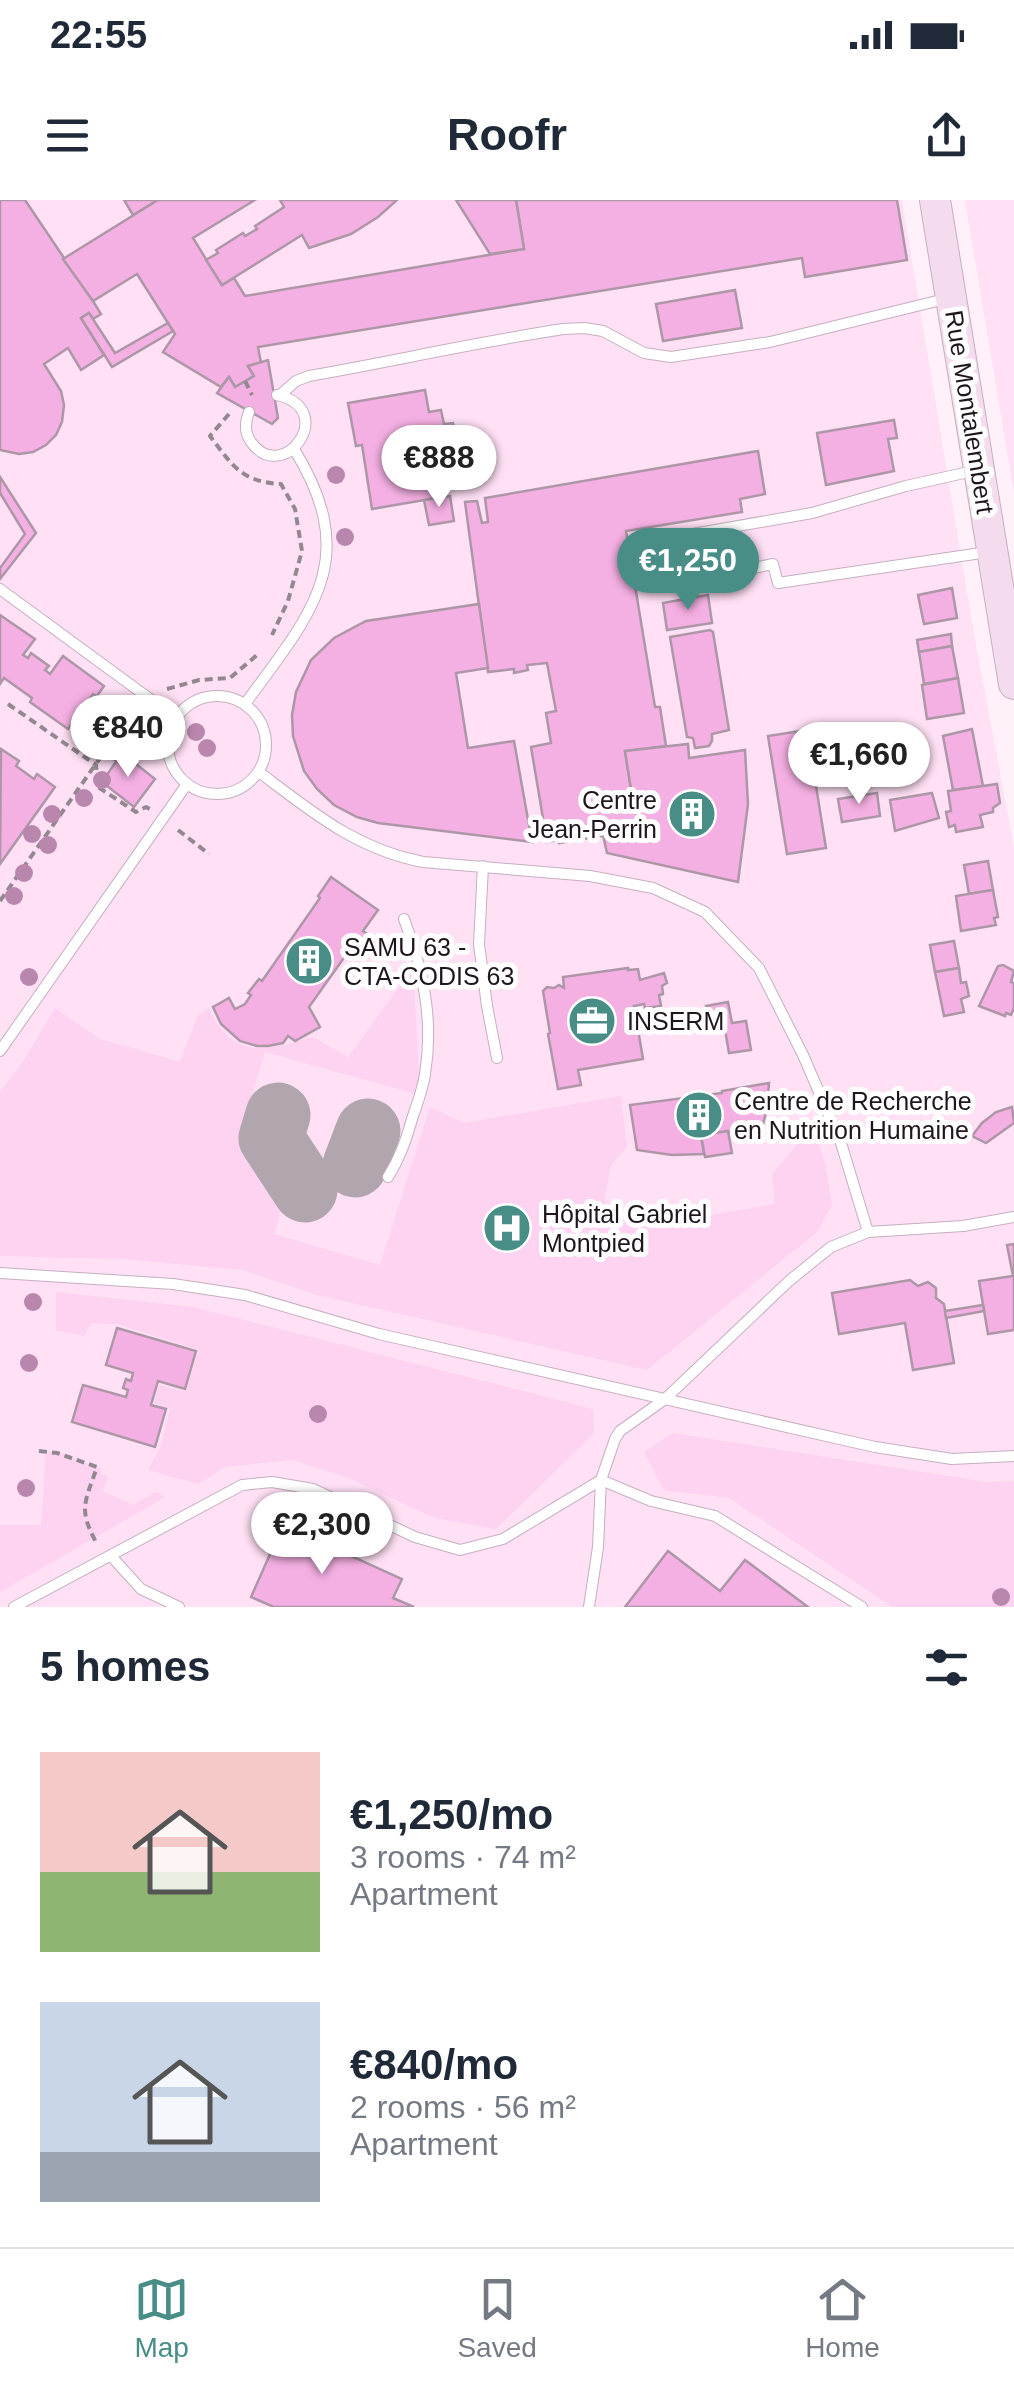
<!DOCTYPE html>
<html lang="en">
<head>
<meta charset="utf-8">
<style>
	body { margin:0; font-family:Arial,sans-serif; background:#f6f6f7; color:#1f2937; height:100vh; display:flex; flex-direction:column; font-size:38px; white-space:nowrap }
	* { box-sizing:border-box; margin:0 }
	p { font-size:32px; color:#747a83 }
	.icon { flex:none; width:55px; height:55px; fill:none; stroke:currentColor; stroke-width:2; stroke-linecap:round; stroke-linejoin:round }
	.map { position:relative; height:1407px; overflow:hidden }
	.panel { display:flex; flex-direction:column; background:#fff; flex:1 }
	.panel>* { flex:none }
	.price { position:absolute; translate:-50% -85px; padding:0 22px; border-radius:35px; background:#fff; color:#222; font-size:32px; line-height:65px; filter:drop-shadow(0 2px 5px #0008) }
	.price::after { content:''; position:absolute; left:50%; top:60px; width:30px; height:22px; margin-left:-15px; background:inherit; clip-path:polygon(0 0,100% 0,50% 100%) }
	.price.current { background:#488e87; color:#fff }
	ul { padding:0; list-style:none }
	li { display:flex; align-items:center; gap:30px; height:250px; padding:0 40px }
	li span { display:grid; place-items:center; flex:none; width:280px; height:200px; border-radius:0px; color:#555 }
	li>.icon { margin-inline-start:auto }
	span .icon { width:120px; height:120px; fill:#fffc; stroke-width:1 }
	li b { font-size:42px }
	h2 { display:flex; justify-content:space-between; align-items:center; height:120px; padding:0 40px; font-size:42px }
	.status { display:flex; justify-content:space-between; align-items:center; height:70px; padding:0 50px; background:#fff; direction:ltr }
	.status svg { height:28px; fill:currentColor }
	header { display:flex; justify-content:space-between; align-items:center; height:130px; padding:0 40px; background:#fff; font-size:45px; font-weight:700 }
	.menu { display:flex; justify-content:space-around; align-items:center; height:140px; border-top:2px solid #e0e1e3; background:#fff; font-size:28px; color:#747a83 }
	.menu a { display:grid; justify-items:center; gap:5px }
	.menu .current { color:#488e87 }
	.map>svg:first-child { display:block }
	.built { fill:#ffe0f5 }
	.green { fill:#fed2f1 }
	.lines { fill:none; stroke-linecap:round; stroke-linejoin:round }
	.taxiway { stroke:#b2a6ae; stroke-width:65 }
	.building { fill:#f5b0e3; stroke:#ad97a7; stroke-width:2.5 }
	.service-casing { stroke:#c5afbf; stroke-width:12 }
	.secondary-casing { stroke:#c5afbf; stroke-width:32 }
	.path { stroke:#948890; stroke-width:4; stroke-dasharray:8 5; stroke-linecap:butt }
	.service { stroke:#fff; stroke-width:10 }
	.secondary { stroke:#f4dcee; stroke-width:30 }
	.tree { fill:#b987ae }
	.labels { text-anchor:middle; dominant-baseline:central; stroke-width:10; stroke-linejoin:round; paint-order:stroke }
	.street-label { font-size:25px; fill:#1e161c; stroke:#fff }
	.poi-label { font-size:25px; fill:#1e161c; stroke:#fff; text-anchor:start }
</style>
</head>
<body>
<div class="status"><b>22:55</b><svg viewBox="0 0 49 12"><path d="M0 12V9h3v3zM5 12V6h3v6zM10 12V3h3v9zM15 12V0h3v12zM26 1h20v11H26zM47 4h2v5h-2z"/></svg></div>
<header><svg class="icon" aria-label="menu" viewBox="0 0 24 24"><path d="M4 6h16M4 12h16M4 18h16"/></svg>Roofr<svg class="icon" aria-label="share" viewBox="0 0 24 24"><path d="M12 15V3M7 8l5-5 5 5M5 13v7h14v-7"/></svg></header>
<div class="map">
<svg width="1014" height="1407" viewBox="0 0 1014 1407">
	<rect width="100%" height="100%" fill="#fff0fa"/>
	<!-- built -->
	<g class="built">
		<path d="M0 0H902L972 424 1014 648V1407H0Z"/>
		<path d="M965 0H1014V292Z"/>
	</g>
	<!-- green -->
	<g class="green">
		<path d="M413 768 420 895 265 852 242 929 284 998 274 1034 380 1065 430 907 464 923 621 896 627 947 611 965 604 1002 676 1021 775 1004 772 974 813 926 825 964 832 1004 817 1032 647 1170 317 1095 243 1070 123 1059 0 1056V892L24 860 55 808 100 839 180 862 198 815 209 808C233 862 267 850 313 837L348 857Z"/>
		<path d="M56 1092 193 1107 593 1209 594 1233 496 1329 435 1318 349 1278 293 1260 225 1267 198 1284 148 1270 160 1248 170 1209 154 1203 159 1185 186 1192 199 1150 118 1124 91 1123 84 1136 56 1130Z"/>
		<path d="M673 1233 987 1282 1014 1281V1407H893L729 1298 664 1290 644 1252Z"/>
		<path d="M46 1252 58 1253 102 1269 100 1274 108 1276 103 1291 133 1305 156 1292 165 1297 0 1392V1325H41Z"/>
	</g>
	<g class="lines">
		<!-- taxiway -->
		<g class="taxiway">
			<path d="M278 915 271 938 305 990"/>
			<path d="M355 965 368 931"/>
		</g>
	</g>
	<!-- building -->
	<g class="building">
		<path d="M0 0H25L93 101 101 114 93 119 89 113 81 118 104 155 81 170 68 148 44 164 61 191 64 205 62 222 56 235 46 245 33 252 19 254 0 250Z"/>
		<path d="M124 0H158L133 15Z"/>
		<path d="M158 0H255L193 38 222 85 234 78 245 96 524 49 516 0H897L907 60 805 77 802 58 258 147 261 163 248 166 254 176 235 187 229 177 221 187 163 152 175 134 137 74 93 101 63 59Z"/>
		<path d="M280 0H397L378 17 351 34 309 48 302 35 222 85 206 60 218 53 216 50 243 33 245 36 257 29 255 26 284 7Z"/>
		<path d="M456 0H516L524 49 490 54Z"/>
		<path d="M735 90 742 128 663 141 656 104Z"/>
		<path d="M89 113 115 153 168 123 173 131 112 167 81 118Z"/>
		<path d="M268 160 278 218 272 224 217 193 229 177 235 187 254 176 248 166Z"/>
		<path d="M425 190 429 212 441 210 444 224 453 223 457 243 434 248 442 297 372 309 362 245 356 246 348 203Z"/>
		<path d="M894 220 897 238 888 239 894 271 826 285 817 233Z"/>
		<path d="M758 251 765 294 740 299 742 312 626 331 655 507H660L666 546 625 551 633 602H636L638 624 613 629 614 634 559 643 558 640 547 642 531 547 551 543 546 513 556 511 547 463 527 465 528 470 514 473V469L488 472 465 302 477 301 482 323 488 322 485 298Z"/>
		<path d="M0 277 36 333 0 379V368L25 334 0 293Z"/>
		<path d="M450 296 454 321 429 325 424 300Z"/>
		<path d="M952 388 957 418 924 424 918 395Z"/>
		<path d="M708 395 712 423 667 430 663 403Z"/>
		<path d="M479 404 488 468 456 473 468 548 514 541 532 642 378 623 357 617 334 605 317 589 304 571 293 536 292 515 296 492 311 460 334 438 366 421Z"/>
		<path d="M0 415 35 439 23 455 28 458 31 453 49 466 45 470 50 474 63 456 104 486 97 496 93 494 68 529 30 502 32 498 4 478 0 484Z"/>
		<path d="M710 430 713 432 729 530 712 534V541L709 546 695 548 693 538 687 537 670 437Z"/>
		<path d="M951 434 952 446 919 452 917 440Z"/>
		<path d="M952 446 958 478 924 484 919 452Z"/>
		<path d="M958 478 964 513 927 519 922 485Z"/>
		<path d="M972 529 983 586 953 590 943 536Z"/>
		<path d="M807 530 826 648 787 654 768 536Z"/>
		<path d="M688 544 689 558 745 550 748 604 738 682 607 653 603 635 614 634 613 629 638 624 636 602H633L625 551Z"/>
		<path d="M1 549 19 561 16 566 34 579 37 574 55 587 0 664Z"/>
		<path d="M122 553 155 579 134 607 102 582Z"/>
		<path d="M997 584 1000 603 993 608V612L980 615 983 627 956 632 955 625 949 627 946 612 951 611 948 591Z"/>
		<path d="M877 593 880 616 842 622 838 599Z"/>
		<path d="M932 593 939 618 895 631 890 600Z"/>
		<path d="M988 661 993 690 969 694 964 665Z"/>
		<path d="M331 677 378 710 363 731 370 736 365 743 358 738 309 807 320 827 295 841 288 836 283 843 268 846H257L240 841 221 824 213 807 229 798 235 809 245 804 251 795 248 793 259 779 262 781 320 698 318 696Z"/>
		<path d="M993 690 998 717 994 718 996 725 961 731 956 696Z"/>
		<path d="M954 741 959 768 935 772 930 745Z"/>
		<path d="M1003 765 1014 771 1011 782 1014 783V808L1011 815 1006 813 1005 816 979 806 998 766Z"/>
		<path d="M628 768V770L638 769 640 780 664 773 667 783 662 786 663 794 659 795 661 806 645 808 644 804 634 806 643 859 578 870 581 885 558 889 548 834 550 833 543 791 547 787 554 788 559 785 564 788 563 777Z"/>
		<path d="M959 768 961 783 966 782 969 796 961 799 964 812 944 816 935 772Z"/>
		<path d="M728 802 732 823 746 821 751 850 729 853 724 824 710 827 706 806Z"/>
		<path d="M769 883 767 908 762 929 701 935 704 954 672 955 637 950 630 905 722 893V891Z"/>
		<path d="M1012 907 1014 923 986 943 972 936 982 923 996 912Z"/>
		<path d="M728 931 732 953 705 957 701 935Z"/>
		<path d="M1014 1044V1130L988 1134 979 1081 1013 1076 1007 1045Z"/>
		<path d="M910 1080 918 1086 928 1082 936 1088V1098L944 1104 954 1163 913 1170 905 1123 839 1134 832 1093Z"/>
		<path d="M983 1105 984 1111 946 1118 945 1111Z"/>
		<path d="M117 1128 196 1151 185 1189 158 1181 151 1205 166 1209 155 1247 72 1222 83 1185 126 1197 128 1190 123 1188 126 1179 131 1181 133 1173 106 1165Z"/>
		<path d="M283 1325 402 1379 393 1398 414 1407H274L251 1397Z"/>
		<path d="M668 1351 720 1391 745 1360 808 1407H625Z"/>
	</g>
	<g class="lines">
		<!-- service casing -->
		<g class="service-casing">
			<g id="service">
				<path d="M280 195 296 181 309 176C394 161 478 142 563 129L584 128 603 131 644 153 671 157 770 142 945 99"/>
				<path d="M249 212C245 222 244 232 251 242 283 287 340 209 277 195"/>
				<path d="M653 341 812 313 906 286 973 271"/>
				<path d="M673 370 714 376 773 364 778 383 988 352"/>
				<path d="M0 389 176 518"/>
				<circle cx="217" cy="545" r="49"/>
				<path d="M245 504C311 413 363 361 294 249"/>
				<path d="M259 572C312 612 356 649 423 662L590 676 653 688 705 712 759 768 803 855 841 943 868 1032"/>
				<path d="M483 666 479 744 487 806 497 858"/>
				<path d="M0 851 187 584"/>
				<path d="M388 977C400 958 406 940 412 919 417 904 423 889 425 874 434 820 423 769 404 719"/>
				<path d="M0 1073 173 1084 245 1095 379 1134 875 1247 952 1259 1014 1256"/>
				<path d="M111 1356 141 1389 179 1407"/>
				<path d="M14 1407 242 1285 272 1282 313 1289 415 1337 460 1350 503 1339 601 1280 651 1301 715 1316 862 1407"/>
				<path d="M589 1407 598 1347 601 1280 615 1239 620 1231 665 1199 789 1081 831 1047 868 1032 963 1026 1014 1017"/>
			</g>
		</g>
		<!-- secondary casing -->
		<g class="secondary-casing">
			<path id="secondary" d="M935 0 1014 484"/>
		</g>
		<!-- path -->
		<g class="path">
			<path d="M245 181 252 195"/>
			<path d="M229 214 210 236C232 265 241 282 281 284L295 309 302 351 288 401 272 435"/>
			<path d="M167 489 199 480 230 478 257 455"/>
			<path d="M8 504 96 565 98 587 136 612 146 607 150 609"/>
			<path d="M178 630 209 654"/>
			<path d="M0 701 135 508"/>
			<path d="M39 1251 57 1253 97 1267C85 1302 78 1309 96 1342"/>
		</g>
		<!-- service -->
		<use href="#service" class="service"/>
		<!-- secondary -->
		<use href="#secondary" class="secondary"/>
	</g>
	<!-- trees -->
	<g class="tree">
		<circle cx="336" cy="275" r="9"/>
		<circle cx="345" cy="337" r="9"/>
		<circle cx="196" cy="532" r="9"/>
		<circle cx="207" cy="548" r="9"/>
		<circle cx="116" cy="552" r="9"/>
		<circle cx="102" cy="580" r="9"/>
		<circle cx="84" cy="598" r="9"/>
		<circle cx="52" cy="614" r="9"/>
		<circle cx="32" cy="634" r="9"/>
		<circle cx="48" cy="645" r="9"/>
		<circle cx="24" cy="673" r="9"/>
		<circle cx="14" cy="696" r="9"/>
		<circle cx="29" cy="777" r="9"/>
		<circle cx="33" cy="1102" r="9"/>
		<circle cx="29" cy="1163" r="9"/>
		<circle cx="318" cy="1214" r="9"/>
		<circle cx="26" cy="1288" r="9"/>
		<circle cx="1001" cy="1397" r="9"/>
	</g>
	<!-- icons -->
	<defs>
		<g id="building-disc" transform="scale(2.5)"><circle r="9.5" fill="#488e87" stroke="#fff"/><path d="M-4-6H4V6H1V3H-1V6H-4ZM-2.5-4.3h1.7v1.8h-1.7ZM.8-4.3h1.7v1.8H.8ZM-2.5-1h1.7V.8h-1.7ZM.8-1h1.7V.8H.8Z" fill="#fff"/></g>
		<g id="office-disc" transform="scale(2.5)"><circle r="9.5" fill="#488e87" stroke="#fff"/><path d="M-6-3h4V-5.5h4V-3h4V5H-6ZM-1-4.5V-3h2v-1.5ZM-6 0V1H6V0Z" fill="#fff"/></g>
		<g id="hospital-disc" transform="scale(2.5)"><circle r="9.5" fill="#488e87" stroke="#fff"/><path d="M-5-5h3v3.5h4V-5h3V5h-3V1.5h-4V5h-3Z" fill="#fff"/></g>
	</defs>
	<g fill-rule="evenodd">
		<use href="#building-disc" x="692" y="614"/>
		<use href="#building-disc" x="309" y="761"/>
		<use href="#office-disc" x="592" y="821"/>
		<use href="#building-disc" x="699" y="915"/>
		<use href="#hospital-disc" x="507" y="1028"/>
	</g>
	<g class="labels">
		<!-- street labels -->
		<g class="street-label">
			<text transform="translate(970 212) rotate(81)">Rue Montalembert</text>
		</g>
		<!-- poi labels -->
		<g class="poi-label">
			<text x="657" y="600" text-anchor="end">Centre<tspan x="657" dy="29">Jean-Perrin</tspan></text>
			<text x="344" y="747">SAMU 63 -<tspan x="344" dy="29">CTA-CODIS 63</tspan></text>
			<text x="627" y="821">INSERM</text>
			<text x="734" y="901">Centre de Recherche<tspan x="734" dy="29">en Nutrition Humaine</tspan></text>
			<text x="542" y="1014">Hôpital Gabriel<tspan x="542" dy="29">Montpied</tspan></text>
		</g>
	</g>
</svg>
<b class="price" style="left:439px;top:310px">€888</b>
<b class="price current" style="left:688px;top:413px">€1,250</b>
<b class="price" style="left:128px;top:580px">€840</b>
<b class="price" style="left:859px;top:607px">€1,660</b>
<b class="price" style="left:322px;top:1377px">€2,300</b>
</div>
<section class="panel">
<h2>5 homes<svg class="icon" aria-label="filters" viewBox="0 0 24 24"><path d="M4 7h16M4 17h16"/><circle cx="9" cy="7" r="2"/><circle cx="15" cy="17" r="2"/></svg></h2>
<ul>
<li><span style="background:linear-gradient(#f6c9c9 60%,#8fb573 0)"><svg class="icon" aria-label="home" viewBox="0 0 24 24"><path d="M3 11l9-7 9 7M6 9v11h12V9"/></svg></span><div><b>€1,250/mo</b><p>3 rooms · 74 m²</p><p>Apartment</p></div></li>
<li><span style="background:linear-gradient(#c9d6e8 75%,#9aa5b1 0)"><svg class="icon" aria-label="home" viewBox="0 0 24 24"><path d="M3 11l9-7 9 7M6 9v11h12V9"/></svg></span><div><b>€840/mo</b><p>2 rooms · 56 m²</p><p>Apartment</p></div></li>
</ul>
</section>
<nav class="menu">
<a class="current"><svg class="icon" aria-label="map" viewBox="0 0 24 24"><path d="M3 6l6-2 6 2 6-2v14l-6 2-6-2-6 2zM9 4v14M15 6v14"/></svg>Map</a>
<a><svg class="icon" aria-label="saved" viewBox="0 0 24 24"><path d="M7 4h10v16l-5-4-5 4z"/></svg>Saved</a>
<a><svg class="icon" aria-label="home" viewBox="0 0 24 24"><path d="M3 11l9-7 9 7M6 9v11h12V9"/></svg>Home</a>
</nav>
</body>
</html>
